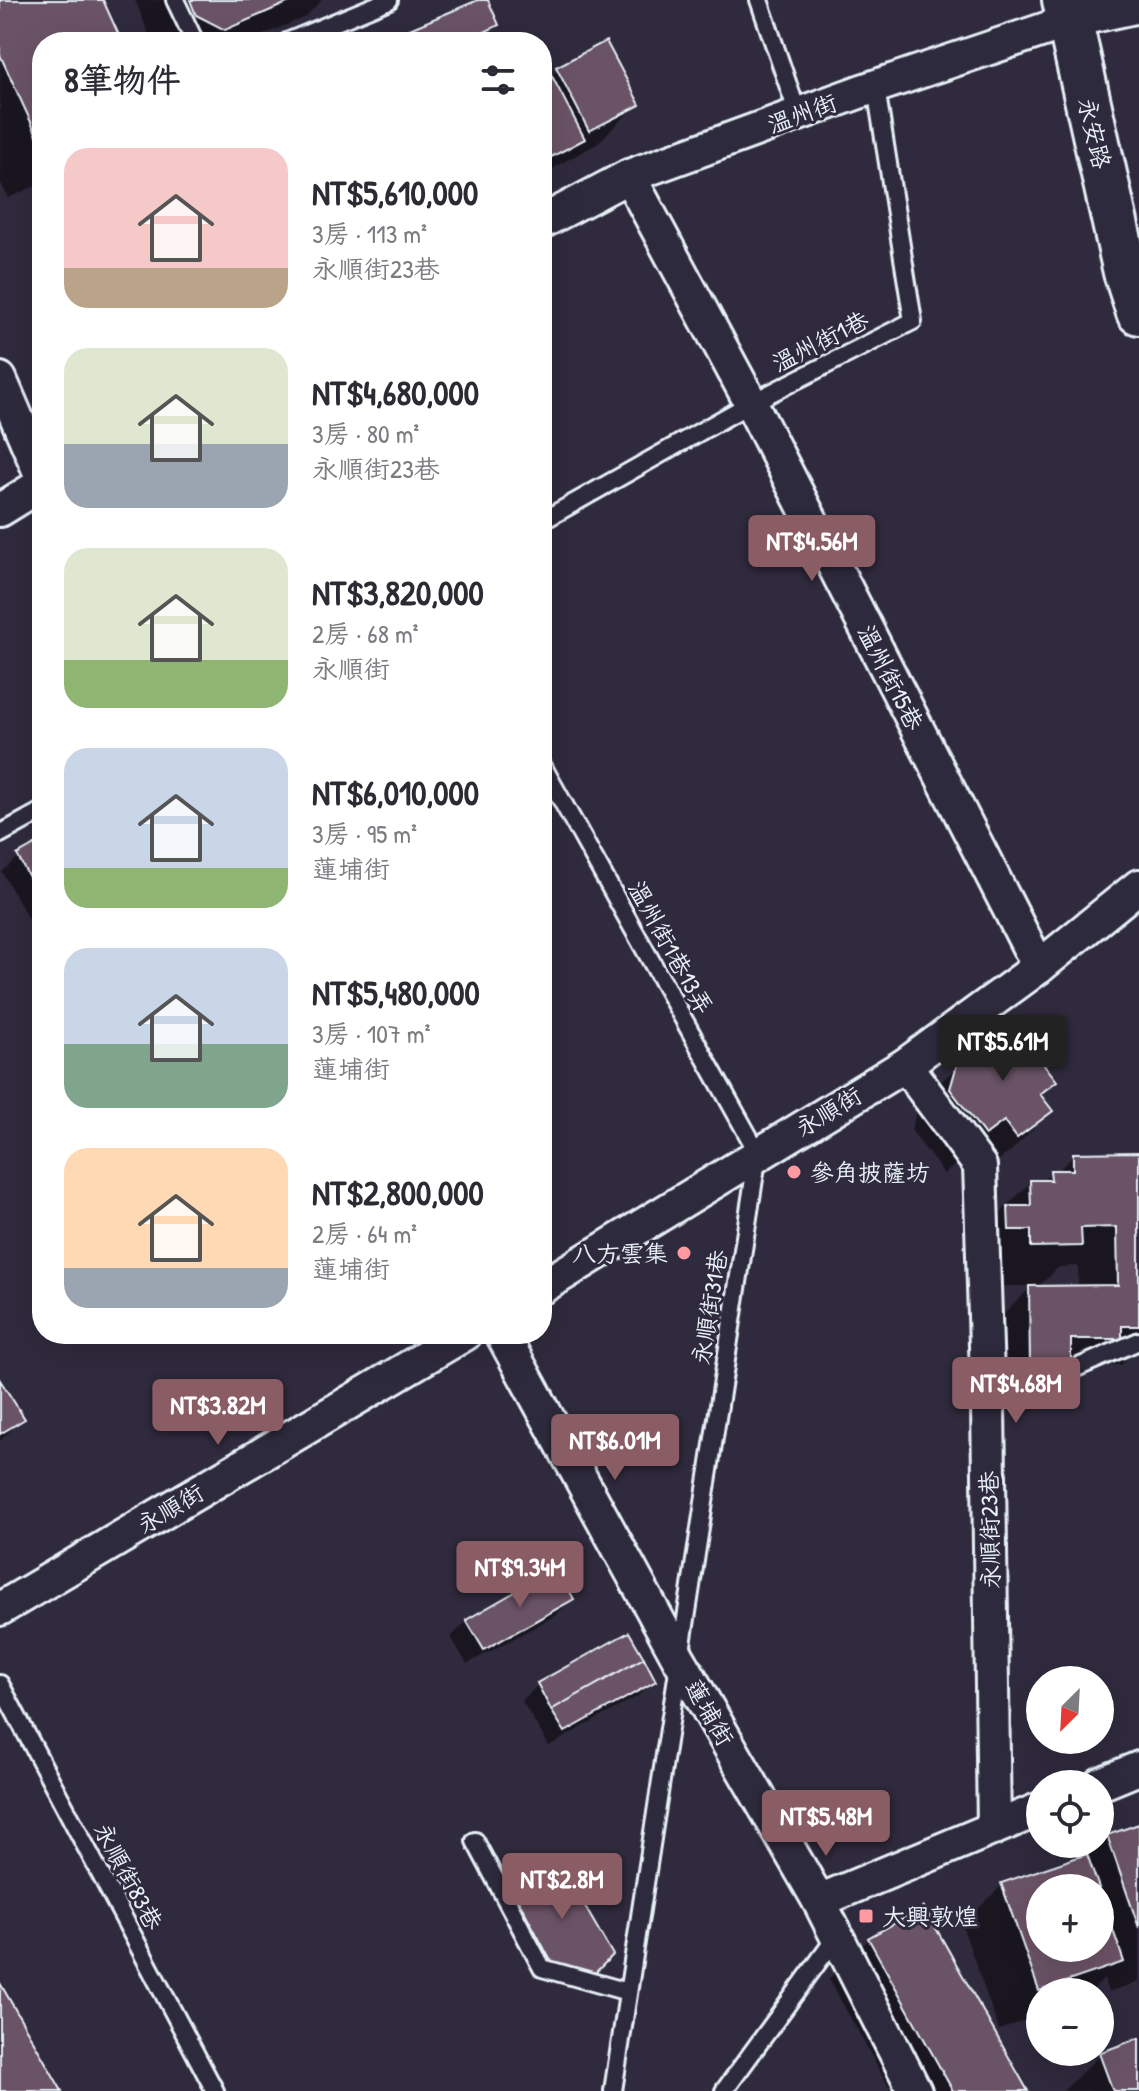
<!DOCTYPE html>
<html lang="zh-TW">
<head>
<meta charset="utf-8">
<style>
	body { margin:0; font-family:"Patrick Hand","LXGW WenKai TC",sans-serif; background:#f7f7f7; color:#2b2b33; height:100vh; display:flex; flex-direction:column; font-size:30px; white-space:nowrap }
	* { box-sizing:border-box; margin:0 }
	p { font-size:26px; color:#7c7c81 }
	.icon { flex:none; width:44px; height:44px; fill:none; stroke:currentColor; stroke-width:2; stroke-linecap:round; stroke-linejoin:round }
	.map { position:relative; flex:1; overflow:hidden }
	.drawer { position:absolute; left:32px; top:32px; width:520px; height:1312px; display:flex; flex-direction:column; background:#fff; border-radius:32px; box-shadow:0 8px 32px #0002 }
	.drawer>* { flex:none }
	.needle { width:52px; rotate:204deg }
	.tools { position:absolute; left:1026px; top:1666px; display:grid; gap:16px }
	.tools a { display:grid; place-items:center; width:88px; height:88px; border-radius:50%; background:#fff; box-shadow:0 8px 32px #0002; font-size:40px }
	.price { position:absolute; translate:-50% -68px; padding:0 18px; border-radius:8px; background:#8a5d65; color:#fff; font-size:26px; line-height:52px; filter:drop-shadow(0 2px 4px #0008) }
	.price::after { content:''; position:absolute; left:50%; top:48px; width:24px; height:18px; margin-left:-12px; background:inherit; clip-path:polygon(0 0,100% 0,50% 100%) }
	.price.current { background:#222; color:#fff }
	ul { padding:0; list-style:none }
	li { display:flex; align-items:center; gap:24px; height:200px; padding:0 32px }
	li span { display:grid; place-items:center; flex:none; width:224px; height:160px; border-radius:24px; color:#555 }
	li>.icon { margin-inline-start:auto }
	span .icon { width:96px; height:96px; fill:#fffc; stroke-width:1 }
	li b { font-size:34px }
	h2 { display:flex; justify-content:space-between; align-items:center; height:96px; padding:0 32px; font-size:34px }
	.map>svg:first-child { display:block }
	.shadow { fill:#0007; fill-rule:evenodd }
	.building { fill:#6a5366; stroke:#e8f1f8; stroke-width:2 }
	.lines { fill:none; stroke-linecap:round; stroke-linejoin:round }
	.lane-casing { stroke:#e8f1f8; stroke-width:22 }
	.street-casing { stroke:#e8f1f8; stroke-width:38 }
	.secondary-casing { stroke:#e8f1f8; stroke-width:50 }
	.lane { stroke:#2f2a3d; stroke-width:16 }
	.street { stroke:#2f2a3d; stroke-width:32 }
	.secondary { stroke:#2f2a3d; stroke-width:44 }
	.poi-dot { fill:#ff9aa2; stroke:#2f2a3d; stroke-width:3 }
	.labels { text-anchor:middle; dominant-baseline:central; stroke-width:6; stroke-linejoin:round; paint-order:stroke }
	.street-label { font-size:24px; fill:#e8f1f8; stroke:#2f2a3d }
	.poi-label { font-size:24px; fill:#e8f1f8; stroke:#2f2a3d; text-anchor:start }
</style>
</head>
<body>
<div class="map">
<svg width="1139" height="2091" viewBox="0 0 1139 2091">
	<rect width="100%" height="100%" fill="#2f2a3d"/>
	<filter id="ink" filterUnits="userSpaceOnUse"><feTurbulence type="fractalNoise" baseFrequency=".0125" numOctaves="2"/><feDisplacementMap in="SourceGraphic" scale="16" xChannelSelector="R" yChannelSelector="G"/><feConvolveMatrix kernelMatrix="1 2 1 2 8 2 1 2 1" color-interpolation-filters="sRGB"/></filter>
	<g filter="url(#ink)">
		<!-- shadow -->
		<g class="shadow">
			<path d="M0 0H101L120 42H42V183L8 198 0 181Z"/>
			<path d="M135 0H322L305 17 246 42H152Z"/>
			<path d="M483 0H486L497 25 480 42H384Z"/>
			<path d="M605 43 637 104 597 144 556 166 542 179V61L550 76 557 69Z"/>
			<path d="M42 843V918L31 924 2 872 18 857Z"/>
			<path d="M960 1063 1054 1081 1039 1096 1051 1111 1011 1151 976 1177 963 1159 944 1174 911 1130 919 1104Z"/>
			<path d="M1139 1154V1347L1121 1365H1093L1080 1378H1056L1029 1405H990V1328L1032 1286H992L991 1222 1031 1182H1042L1051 1172H1057L1074 1155ZM1078 1266V1287H1038L1059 1267Z"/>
			<path d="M0 1383 22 1418 0 1441Z"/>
			<path d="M572 1599 556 1615 467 1664 451 1637 467 1621Z"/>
			<path d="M628 1635 654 1680 638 1696 549 1746 522 1701 538 1685Z"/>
			<path d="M1139 1826V1982L1108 1992 1104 1979 1091 1992H1040V2015L999 2030 962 1925 1002 1885 1086 1858 1108 1837ZM1040 1888H1100V1948H1040Z"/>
			<path d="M513 1890 610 1955 577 1989 536 1978 498 1905Z"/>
			<path d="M869 1939 1026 2091H891L829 1979Z"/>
			<path d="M1139 2040V2091H1063L1100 2055Z"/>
		</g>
		<!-- building -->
		<g class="building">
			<path d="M0 0H103L122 42H42V146L0 55Z"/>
			<path d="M190 0H294L225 30 196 15Z"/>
			<path d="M478 0H488L499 25 464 42H379Z"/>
			<path d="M606 41 640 105 589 131 556 67Z"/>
			<path d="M542 57 585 139 542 162Z"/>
			<path d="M42 841V901L17 855Z"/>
			<path d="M1011 1022 1057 1081 1040 1094 1053 1111 1017 1138 1004 1121 985 1135 950 1089 958 1061Z"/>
			<path d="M1139 1152V1326H1122V1339H1071V1366H1030L1029 1286 1118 1285 1117 1227 1081 1228 1082 1246 1031 1247V1230H1009L1008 1206H1031L1030 1180H1051L1050 1170H1073V1153Z"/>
			<path d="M0 1380 25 1419 0 1434Z"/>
			<path d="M557 1568 574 1599 484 1650 466 1620Z"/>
			<path d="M629 1632 644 1658 551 1710 537 1683Z"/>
			<path d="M644 1658 656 1681 565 1732 551 1710Z"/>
			<path d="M1139 1824V1928L1107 1835Z"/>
			<path d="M1087 1854 1099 1888H1040V1948H1100V1892L1124 1962 1039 1991 1001 1883Z"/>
			<path d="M558 1860 613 1955 594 1974 552 1963 512 1888Z"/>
			<path d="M924 1907 1028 2091H953L868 1938Z"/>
			<path d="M0 1983 62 2091H0Z"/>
			<path d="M1139 2038V2091H1113L1099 2053Z"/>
		</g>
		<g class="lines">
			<!-- lane casing -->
			<g class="lane-casing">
				<g id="lane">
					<path d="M175 0 195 42"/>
					<path d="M759 0 798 114"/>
					<path d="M287 42 389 0"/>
					<path d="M542 521 751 403 913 321 876 88"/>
					<path d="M542 765 758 1153 613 2091"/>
					<path d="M0 834 42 811"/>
					<path d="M988 1406 1139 1341"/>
					<path d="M0 1684 215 2091"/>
					<path d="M475 1841 542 1968 628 1992"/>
					<path d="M724 2091 837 1936"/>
				</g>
			</g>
			<!-- street casing -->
			<g class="street-casing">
				<g id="street">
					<path d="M629 176 751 403 1039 967"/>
					<path d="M542 222 629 176 859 92 1070 21 1139 6"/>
					<path d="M0 379 42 477"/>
					<path d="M0 510 42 484"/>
					<path d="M905 1065 980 1166 988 1406 994 1828"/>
					<path d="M542 1287 905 1065 1039 967 1139 886"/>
					<path d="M502 1334 678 1657 819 1901 915 2091"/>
					<path d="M0 1609 465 1334"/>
					<path d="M1100 1784 1139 1768"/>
					<path d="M819 1901 1040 1809"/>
				</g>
			</g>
			<!-- secondary casing -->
			<g class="secondary-casing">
				<path id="secondary" d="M1065 0 1126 272 1139 312"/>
			</g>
			<!-- lane -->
			<use href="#lane" class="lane"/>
			<!-- street -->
			<use href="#street" class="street"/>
			<!-- secondary -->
			<use href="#secondary" class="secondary"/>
		</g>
	</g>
	<!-- markers -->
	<g class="poi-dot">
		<circle cx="794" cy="1172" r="8"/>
		<circle cx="684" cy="1253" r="8"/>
		<rect x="858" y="1908" width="16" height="16" rx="4"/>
	</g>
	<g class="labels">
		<!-- street labels -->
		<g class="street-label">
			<text transform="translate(802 113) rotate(-20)">溫州街</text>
			<text transform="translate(1095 133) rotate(77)">永安路</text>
			<text transform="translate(820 341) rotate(-27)">溫州街1巷</text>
			<text transform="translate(891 677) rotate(63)">溫州街15巷</text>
			<text transform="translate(671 947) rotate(61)">溫州街1巷13弄</text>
			<text transform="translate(828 1111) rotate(-31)">永順街</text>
			<text transform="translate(709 1307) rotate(-81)">永順街31巷</text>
			<text transform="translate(170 1508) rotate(-31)">永順街</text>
			<text transform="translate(989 1530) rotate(-91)">永順街23巷</text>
			<text transform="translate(710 1712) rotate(60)">蓮埔街</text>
			<text transform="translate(129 1876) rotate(62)">永順街83巷</text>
		</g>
		<!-- poi labels -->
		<g class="poi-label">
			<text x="810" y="1172">參角披薩坊</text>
			<text x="668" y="1253" text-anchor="end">八方雲集</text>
			<text x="882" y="1916">大興敦煌</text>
		</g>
	</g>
</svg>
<div class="tools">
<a><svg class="needle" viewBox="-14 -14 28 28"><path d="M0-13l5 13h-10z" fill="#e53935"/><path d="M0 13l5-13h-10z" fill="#7c7c81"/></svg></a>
<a><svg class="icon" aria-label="locate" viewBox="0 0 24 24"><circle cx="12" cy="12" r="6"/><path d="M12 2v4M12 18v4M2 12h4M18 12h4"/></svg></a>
<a>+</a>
<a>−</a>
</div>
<b class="price" style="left:812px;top:583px">NT$4.56M</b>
<b class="price current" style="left:1003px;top:1083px">NT$5.61M</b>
<b class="price" style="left:1016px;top:1425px">NT$4.68M</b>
<b class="price" style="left:218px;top:1447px">NT$3.82M</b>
<b class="price" style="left:615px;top:1482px">NT$6.01M</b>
<b class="price" style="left:520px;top:1609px">NT$9.34M</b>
<b class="price" style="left:826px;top:1858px">NT$5.48M</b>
<b class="price" style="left:562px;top:1921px">NT$2.8M</b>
<section class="drawer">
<h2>8筆物件<svg class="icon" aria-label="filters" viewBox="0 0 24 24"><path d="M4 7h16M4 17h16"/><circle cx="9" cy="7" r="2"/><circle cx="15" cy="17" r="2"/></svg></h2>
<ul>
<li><span style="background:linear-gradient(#f6c9c9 75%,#b9a48a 0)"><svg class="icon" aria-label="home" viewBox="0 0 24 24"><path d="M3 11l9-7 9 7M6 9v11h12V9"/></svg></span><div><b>NT$5,610,000</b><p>3房 · 113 m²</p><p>永順街23巷</p></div></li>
<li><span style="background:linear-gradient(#dfe7d0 60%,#9aa5b1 0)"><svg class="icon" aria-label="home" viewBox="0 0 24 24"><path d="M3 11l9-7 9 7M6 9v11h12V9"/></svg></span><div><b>NT$4,680,000</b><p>3房 · 80 m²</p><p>永順街23巷</p></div></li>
<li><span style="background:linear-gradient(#dfe7d0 70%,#8fb573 0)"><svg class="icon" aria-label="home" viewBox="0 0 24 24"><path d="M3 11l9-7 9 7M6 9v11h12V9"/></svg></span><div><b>NT$3,820,000</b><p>2房 · 68 m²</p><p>永順街</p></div></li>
<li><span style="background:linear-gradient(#c9d6e8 75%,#8fb573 0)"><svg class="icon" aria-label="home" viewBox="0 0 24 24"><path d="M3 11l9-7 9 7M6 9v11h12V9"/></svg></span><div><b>NT$6,010,000</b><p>3房 · 95 m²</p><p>蓮埔街</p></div></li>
<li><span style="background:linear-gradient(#c9d6e8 60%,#7fa58c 0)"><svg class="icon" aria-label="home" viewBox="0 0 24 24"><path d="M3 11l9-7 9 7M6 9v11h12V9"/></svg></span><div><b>NT$5,480,000</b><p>3房 · 107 m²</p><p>蓮埔街</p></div></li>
<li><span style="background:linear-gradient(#ffd9b3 75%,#9aa5b1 0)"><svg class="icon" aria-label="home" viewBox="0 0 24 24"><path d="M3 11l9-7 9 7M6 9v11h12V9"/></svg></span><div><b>NT$2,800,000</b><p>2房 · 64 m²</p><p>蓮埔街</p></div></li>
</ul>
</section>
</div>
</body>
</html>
